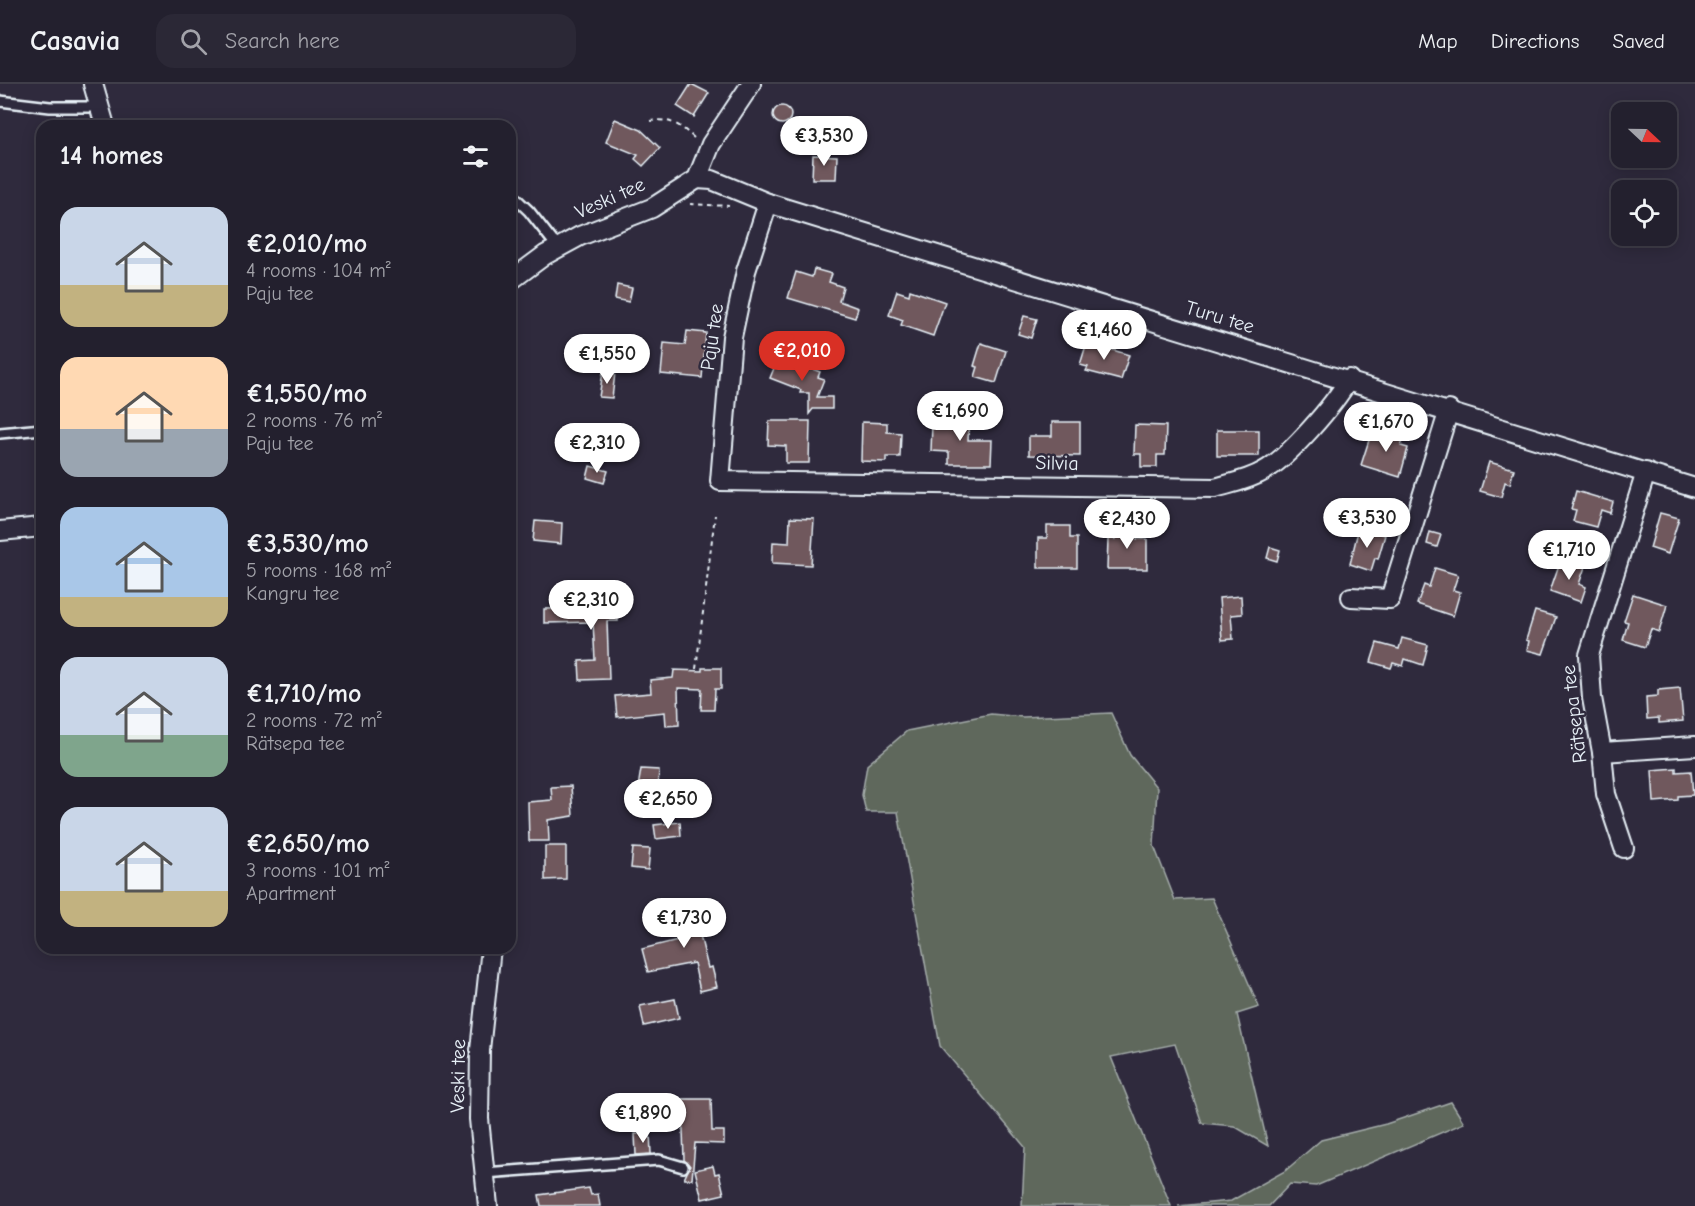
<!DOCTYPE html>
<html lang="en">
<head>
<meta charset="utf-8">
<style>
	body { margin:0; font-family:"Comic Neue",sans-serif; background:#2b2836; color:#f1f3f6; height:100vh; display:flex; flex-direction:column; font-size:22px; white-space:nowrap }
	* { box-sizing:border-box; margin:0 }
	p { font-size:20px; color:#a3a3aa }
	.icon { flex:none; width:33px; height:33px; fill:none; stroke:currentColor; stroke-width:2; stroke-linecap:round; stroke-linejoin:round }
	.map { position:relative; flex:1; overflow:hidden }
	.panel { position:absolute; left:36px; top:36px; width:480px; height:834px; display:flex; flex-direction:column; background:#23202e; border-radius:18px; box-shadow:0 3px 15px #0003,0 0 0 2px #403e4a }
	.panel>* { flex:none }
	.needle { width:39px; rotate:112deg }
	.buttons { position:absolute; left:1611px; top:18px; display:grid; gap:12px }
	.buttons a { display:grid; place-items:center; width:66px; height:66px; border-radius:12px; background:#23202e; box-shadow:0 3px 15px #0003,0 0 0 2px #403e4a; font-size:30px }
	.price { position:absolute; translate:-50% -51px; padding:0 14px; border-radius:21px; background:#fff; color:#222; font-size:20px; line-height:39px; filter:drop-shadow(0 2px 3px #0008) }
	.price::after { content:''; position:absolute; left:50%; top:36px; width:18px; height:14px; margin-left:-9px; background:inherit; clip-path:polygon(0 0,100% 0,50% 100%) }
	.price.selected { background:#d93025; color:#fff }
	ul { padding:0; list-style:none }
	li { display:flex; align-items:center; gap:18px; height:150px; padding:0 24px }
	li span { display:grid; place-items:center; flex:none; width:168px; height:120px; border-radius:18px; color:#555 }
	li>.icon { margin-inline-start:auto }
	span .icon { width:72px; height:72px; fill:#fffc; stroke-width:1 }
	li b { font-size:26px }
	h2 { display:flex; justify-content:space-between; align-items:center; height:72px; padding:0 24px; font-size:26px }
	header { display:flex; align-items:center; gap:36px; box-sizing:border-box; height:84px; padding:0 30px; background:#23202e; border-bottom:2px solid #403e4a }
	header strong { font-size:28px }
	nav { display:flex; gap:33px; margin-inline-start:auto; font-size:21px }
	.search { width:420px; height:54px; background:#2b2836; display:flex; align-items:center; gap:15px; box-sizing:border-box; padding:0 21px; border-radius:18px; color:#a3a3aa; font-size:22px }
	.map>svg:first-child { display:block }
	.green { fill:#5f685c; stroke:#a4acaa; stroke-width:1.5 }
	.building { fill:#6f595d; stroke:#e8f1f8; stroke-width:1.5 }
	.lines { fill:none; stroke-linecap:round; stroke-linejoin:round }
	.lane-casing { stroke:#e8f1f8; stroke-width:14 }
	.street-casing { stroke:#e8f1f8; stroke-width:22 }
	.path { stroke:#e8f1f8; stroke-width:2; stroke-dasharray:4.5 4.5; stroke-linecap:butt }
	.lane { stroke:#2f2a3d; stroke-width:9 }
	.street { stroke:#2f2a3d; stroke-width:18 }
	.labels { text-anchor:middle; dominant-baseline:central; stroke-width:5; stroke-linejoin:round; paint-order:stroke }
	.street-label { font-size:20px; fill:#e8f1f8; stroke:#2f2a3d }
</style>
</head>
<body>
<header>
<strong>Casavia</strong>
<div class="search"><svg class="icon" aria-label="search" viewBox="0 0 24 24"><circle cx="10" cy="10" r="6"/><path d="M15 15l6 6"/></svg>Search here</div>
<nav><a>Map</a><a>Directions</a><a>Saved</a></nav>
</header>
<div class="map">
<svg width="1695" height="1122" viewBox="0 0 1695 1122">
	<rect width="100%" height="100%" fill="#2f2a3d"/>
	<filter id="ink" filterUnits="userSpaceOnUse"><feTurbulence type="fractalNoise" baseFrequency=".0167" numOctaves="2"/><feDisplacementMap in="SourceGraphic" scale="12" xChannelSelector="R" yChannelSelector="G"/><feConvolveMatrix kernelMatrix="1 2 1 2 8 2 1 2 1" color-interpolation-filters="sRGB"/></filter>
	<g filter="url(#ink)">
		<!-- green -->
		<g class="green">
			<path d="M1111 629 1130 671 1157 704 1154 762 1175 816 1212 814 1259 923 1237 930 1268 1062 1234 1042 1202 1039 1175 960 1111 973 1171 1122H1022L1025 1063 940 962 898 728H866L862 711 867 681 907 647 991 630 1023 633Z"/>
			<path d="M1451 1018 1464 1039 1316 1102 1290 1100 1269 1122H1178L1231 1117 1285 1087 1321 1056 1386 1040Z"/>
		</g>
		<!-- building -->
		<g class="building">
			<path d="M691 0 709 9 694 33 677 22Z"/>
			<circle cx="782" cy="31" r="9"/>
			<path d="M615 35 641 46 660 64 643 82 635 75 638 71 606 58Z"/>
			<path d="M813 71 837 72 836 95H812Z"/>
			<path d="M814 185 832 190 829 198 843 203 839 217 858 224 855 234 788 214 796 188 812 193Z"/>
			<path d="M617 201 632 204 629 218 615 215Z"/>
			<path d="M910 206 945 218 933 252 901 241 903 236 889 231 897 207 909 211Z"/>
			<path d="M1024 232 1037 235 1031 254 1018 250Z"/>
			<path d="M687 247 706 249 702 294 661 290 664 259 685 261Z"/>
			<path d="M1087 258 1129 271 1121 296 1086 287 1088 283 1080 281Z"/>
			<path d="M981 259 1006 267 996 299 975 293 978 283 974 282Z"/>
			<path d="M779 272 820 288 818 293 824 295 817 313H832V325H813L809 330V309H800L801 306 770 294Z"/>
			<path d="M603 288 615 289 612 314 599 313Z"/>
			<path d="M941 331H969L968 356H992L991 380H949V368L931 367 932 341H941Z"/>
			<path d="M769 337H810L809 379H786V362L768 361Z"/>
			<path d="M862 338 887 339V348L901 349 900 373H886V378L861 377Z"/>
			<path d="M1052 338H1080V372L1029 371V352H1052Z"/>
			<path d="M1135 341 1166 342 1165 371H1157V383H1141V370H1134Z"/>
			<path d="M1383 343 1405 349 1401 362 1408 364 1400 393 1361 381 1370 353 1379 356Z"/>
			<rect x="1217" y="346" width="42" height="26"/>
			<path d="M1489 378 1514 385 1510 400 1505 398 1501 413 1480 407Z"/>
			<path d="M590 382 608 387 604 399 587 394Z"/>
			<path d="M1576 407 1613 418 1610 429 1601 426 1596 443 1573 437 1576 426 1571 425Z"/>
			<path d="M1660 429 1679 434 1668 470 1650 464Z"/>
			<path d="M790 434 814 435 811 481 772 479 773 458 789 459Z"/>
			<path d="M535 437 562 439 561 460 533 457Z"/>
			<path d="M1047 442H1070V454H1077V484H1038V454H1047Z"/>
			<path d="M1115 442H1137V455H1147V485H1107L1108 455H1115Z"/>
			<path d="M1359 443 1385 451 1378 475 1375 474 1371 487 1350 480Z"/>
			<path d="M1430 448 1441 451 1437 463 1427 460Z"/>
			<path d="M1270 463 1280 466 1277 477 1267 474Z"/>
			<path d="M1561 475 1585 483 1579 500 1586 503 1581 518 1550 507Z"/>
			<path d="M1435 484 1458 491 1453 506 1460 508 1453 532 1417 520 1424 501 1429 503Z"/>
			<path d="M597 504H612V523H617L618 537H607L609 595 580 596 579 577 595 576 593 538 544 539V525L597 524Z"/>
			<path d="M1633 510 1667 521 1659 548 1651 545 1645 563 1623 556 1628 538 1624 537Z"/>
			<path d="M1241 512 1242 530 1231 531 1233 555 1222 556 1219 514Z"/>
			<path d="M1535 527 1556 533 1543 570 1527 566 1529 557 1526 556Z"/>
			<path d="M1402 554 1428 561 1423 581 1405 575 1403 582 1393 579 1391 584 1371 578 1377 559 1399 565Z"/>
			<path d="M702 584H721V605H715L714 626H701L702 605 678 604 679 641 666 642 665 628 617 633 615 612 651 609 650 596 673 594 674 586 702 587Z"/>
			<path d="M1680 604 1683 637 1659 639V634L1647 635 1646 613 1658 612V606Z"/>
			<path d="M1676 684V688L1691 687 1693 711 1678 712V716L1654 718 1652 686Z"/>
			<path d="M641 685 659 686 657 718 636 716Z"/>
			<path d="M571 702 573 732 548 736 549 757H529L528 718 552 716 551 703Z"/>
			<path d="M680 738 681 752 656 755 654 741Z"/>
			<path d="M545 762H566V795L545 796Z"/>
			<path d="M633 764 650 765 648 786 631 784Z"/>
			<path d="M705 826 710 848 700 851 708 884 712 883 717 903 700 907 694 879 648 888 642 865 678 856 673 833Z"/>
			<path d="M675 915 679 934 644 942 640 922Z"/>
			<path d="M682 1015H711L712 1047H724V1060L695 1059 692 1095H684L690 1082 684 1076Z"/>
			<path d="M650 1049 651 1070 636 1071 635 1050Z"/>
			<path d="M713 1082 715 1090 719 1089 724 1110 702 1115 695 1086Z"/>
			<path d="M589 1104 591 1111 598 1110 600 1122H541L539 1111Z"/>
		</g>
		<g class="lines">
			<!-- lane casing -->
			<g class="lane-casing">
				<g id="lane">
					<path d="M0 17 50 23H100"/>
					<path d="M510 109 529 127 558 164"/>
					<path d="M0 349 42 345"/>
					<path d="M485 1089 659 1076 683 1083"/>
				</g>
			</g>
			<!-- street casing -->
			<g class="street-casing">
				<g id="street">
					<path d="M93 0 105 42"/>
					<path d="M697 95 712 96 768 119 1695 404"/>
					<path d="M768 119 746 187 732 253 720 397 1215 404C1232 399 1249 396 1264 387 1290 372 1333 322 1349 295"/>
					<path d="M510 197 545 171 580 152 652 124 697 95 711 60 751 0"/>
					<path d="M0 447 42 443"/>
					<path d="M1351 513 1390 515 1449 326"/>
					<path d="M1602 668 1695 662"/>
					<path d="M1624 764 1606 710 1602 668 1592 614 1589 571 1646 388"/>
					<path d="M488 1122 479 1035 480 966 491 864"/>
				</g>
			</g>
			<!-- path -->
			<g class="path">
				<path d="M650 37C671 34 680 41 695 55"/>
				<path d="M690 120 729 122"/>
				<path d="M510 218 515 213"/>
				<path d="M696 585 715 431"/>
			</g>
			<!-- lane -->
			<use href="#lane" class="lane"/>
			<!-- street -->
			<use href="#street" class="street"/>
		</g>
	</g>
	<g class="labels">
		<!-- street labels -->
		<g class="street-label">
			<text transform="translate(610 114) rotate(-24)">Veski tee</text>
			<text transform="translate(1220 233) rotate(17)">Turu tee</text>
			<text transform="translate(712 253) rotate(-82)">Paju tee</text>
			<text transform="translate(1057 379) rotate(1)">Silvia</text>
			<text transform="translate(1574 630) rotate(-97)">Rätsepa tee</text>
			<text transform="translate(458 992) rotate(-89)">Veski tee</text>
		</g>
	</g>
</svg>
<div class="buttons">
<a><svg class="needle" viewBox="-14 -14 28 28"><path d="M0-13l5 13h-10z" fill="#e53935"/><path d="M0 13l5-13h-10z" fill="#a3a3aa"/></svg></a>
<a><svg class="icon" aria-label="locate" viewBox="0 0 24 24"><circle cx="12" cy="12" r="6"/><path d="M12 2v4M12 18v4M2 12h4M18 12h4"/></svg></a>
</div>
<b class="price" style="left:824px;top:83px">€3,530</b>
<b class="price" style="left:1104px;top:277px">€1,460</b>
<b class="price selected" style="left:802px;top:298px">€2,010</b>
<b class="price" style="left:607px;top:301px">€1,550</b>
<b class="price" style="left:960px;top:358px">€1,690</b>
<b class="price" style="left:1386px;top:369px">€1,670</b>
<b class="price" style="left:597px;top:390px">€2,310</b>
<b class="price" style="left:1367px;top:465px">€3,530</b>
<b class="price" style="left:1127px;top:466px">€2,430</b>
<b class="price" style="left:1569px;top:497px">€1,710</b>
<b class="price" style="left:591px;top:547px">€2,310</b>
<b class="price" style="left:668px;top:746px">€2,650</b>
<b class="price" style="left:684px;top:865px">€1,730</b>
<b class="price" style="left:643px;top:1060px">€1,890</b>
<section class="panel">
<h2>14 homes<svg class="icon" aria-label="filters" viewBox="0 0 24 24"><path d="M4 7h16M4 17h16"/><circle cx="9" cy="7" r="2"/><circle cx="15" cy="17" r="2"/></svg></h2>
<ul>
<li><span style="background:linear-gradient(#c9d6e8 65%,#c2b280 0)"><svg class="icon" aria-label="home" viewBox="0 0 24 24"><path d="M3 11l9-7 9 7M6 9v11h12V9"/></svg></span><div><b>€2,010/mo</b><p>4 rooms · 104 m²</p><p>Paju tee</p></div></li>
<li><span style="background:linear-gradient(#ffd9b3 60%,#9aa5b1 0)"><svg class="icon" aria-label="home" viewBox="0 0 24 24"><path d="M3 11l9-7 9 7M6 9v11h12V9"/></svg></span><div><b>€1,550/mo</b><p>2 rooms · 76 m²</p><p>Paju tee</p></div></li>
<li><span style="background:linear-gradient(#a9c7e8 75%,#c2b280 0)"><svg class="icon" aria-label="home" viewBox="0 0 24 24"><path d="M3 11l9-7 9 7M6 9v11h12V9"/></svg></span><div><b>€3,530/mo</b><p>5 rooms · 168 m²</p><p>Kangru tee</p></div></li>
<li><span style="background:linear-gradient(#c9d6e8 65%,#7fa58c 0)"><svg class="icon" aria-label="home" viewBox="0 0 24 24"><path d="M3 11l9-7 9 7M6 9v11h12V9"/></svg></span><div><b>€1,710/mo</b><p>2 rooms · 72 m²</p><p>Rätsepa tee</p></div></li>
<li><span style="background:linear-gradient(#c9d6e8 70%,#c2b280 0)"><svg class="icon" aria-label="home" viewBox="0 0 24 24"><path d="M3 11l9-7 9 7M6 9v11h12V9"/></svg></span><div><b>€2,650/mo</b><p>3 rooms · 101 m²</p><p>Apartment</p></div></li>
</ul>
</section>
</div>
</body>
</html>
